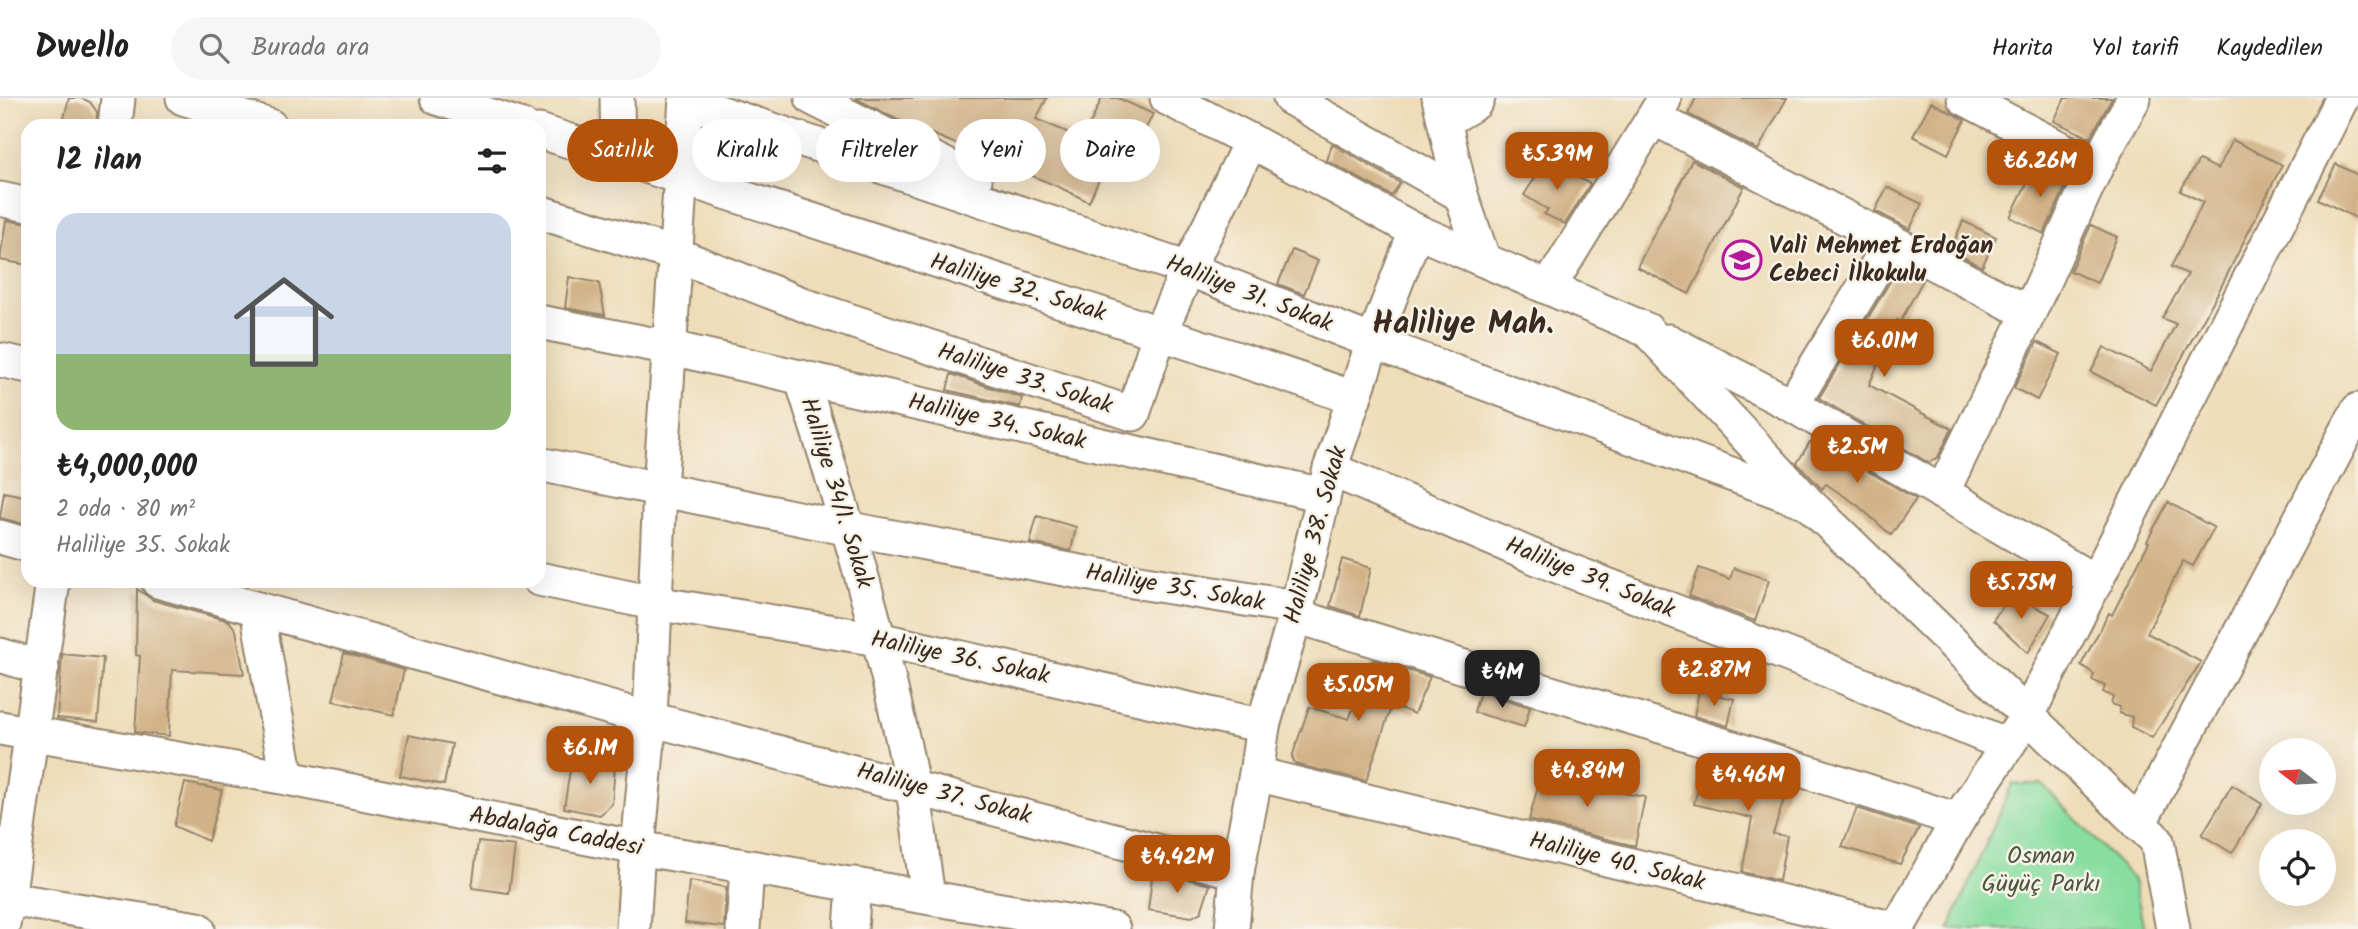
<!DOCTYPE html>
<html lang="tr">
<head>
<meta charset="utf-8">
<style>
	body { margin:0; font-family:Kalam,sans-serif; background:#f6f6f6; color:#222; height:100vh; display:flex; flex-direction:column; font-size:26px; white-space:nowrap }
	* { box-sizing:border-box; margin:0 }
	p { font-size:23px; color:#767676 }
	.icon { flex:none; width:38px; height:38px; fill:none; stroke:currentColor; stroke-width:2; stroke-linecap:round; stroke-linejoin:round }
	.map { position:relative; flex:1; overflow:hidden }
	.panel { position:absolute; left:21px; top:21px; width:525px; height:469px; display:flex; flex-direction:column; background:#fff; border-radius:21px; box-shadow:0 7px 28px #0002 }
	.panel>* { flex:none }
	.top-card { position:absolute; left:567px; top:21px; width:665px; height:63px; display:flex; gap:14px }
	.needle { width:46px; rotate:287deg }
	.controls { position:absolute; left:2259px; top:640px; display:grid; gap:14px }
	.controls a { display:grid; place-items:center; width:77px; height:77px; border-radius:50%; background:#fff; box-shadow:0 7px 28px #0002; font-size:35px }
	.price { position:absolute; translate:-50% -60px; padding:0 16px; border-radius:14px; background:#b45309; color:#fff; font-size:23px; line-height:46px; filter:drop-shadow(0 2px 4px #0008) }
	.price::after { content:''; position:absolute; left:50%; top:42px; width:21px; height:16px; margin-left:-10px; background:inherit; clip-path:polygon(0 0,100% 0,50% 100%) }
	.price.on { background:#222; color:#fff }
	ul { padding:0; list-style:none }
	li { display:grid; align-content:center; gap:14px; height:371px; padding:0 35px }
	li span { display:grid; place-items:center; height:217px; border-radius:21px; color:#555 }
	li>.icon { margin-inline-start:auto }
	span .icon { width:126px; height:126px; fill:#fffc; stroke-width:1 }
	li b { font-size:30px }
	h2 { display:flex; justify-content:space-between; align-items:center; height:84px; padding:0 35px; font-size:30px }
	.chip { padding:0 24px; border-radius:32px; background:#fff; box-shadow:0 7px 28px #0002; font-size:24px; line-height:63px }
	.chip.on { background:#b45309; color:#fff }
	header { display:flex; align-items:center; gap:42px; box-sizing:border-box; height:98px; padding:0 35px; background:#fff; border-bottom:2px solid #e0e0e0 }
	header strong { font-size:33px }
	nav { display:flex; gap:38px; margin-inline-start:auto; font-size:24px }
	.search { width:490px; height:63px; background:#f6f6f6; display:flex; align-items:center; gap:18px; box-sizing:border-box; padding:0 24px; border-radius:38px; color:#767676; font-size:26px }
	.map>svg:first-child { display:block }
	.green { fill:#88dea0; stroke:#62845f; stroke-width:2 }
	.building { fill:#d2b287 }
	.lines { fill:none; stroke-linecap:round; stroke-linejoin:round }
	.minor-casing { stroke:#95846c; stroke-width:37 }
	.minor { stroke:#fff; stroke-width:33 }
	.labels { text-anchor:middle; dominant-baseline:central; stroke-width:5; stroke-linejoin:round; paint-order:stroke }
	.poi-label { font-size:24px; font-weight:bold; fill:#3b2a1e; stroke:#f7f3e8; text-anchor:start }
	.street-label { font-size:24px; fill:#3b2a1e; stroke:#f7f3e8 }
	.park-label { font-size:24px; fill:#4e573e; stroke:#f7f3e8 }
	.district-label { font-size:32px; font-weight:bold; fill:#3b2a1e; stroke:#f7f3e8 }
</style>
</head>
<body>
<header>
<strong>Dwello</strong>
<div class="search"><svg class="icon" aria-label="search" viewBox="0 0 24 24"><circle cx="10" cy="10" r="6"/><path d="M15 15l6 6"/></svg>Burada ara</div>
<nav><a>Harita</a><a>Yol tarifi</a><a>Kaydedilen</a></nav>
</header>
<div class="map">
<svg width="2358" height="831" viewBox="0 0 2358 831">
	<rect width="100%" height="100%" fill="#f7f3e8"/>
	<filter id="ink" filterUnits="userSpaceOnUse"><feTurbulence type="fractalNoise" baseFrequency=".0143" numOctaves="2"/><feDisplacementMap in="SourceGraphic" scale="14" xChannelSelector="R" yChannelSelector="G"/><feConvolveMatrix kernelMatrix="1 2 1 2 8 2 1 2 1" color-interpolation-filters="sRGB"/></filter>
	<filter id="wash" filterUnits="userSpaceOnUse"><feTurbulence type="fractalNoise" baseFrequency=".00686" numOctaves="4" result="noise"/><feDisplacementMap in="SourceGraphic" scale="28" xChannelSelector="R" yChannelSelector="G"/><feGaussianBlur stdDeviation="1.57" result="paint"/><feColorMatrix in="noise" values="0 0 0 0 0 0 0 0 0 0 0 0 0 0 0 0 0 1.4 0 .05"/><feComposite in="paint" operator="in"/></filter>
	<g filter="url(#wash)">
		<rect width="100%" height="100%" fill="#efddba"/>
		<!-- green -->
		<path class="green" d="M2012 686H2042L2134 782 2144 831H1949Z"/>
		<g id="blocks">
			<!-- building -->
			<g class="building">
				<path d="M69 0H81L90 4 97 14 96 28H62Z"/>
				<path d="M855 0H1047L1036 21 1083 41 1102 0H1118L1153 16 1139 45 1119 36 1089 104 1059 89 896 21Z"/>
				<path d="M1696 0H1787L1758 52 1688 16Z"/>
				<path d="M2065 0H2112L2090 40 2054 23Z"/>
				<path d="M1931 4 1965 22 1948 56 1913 38Z"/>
				<path d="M2233 42 2282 67 2221 189 2156 307 2091 274 2104 249 2151 273 2176 226 2162 220 2188 176 2171 169 2203 104 2180 93 2199 62 2218 71Z"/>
				<path d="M1332 46 1400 85 1392 98 1327 63Z"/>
				<path d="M1692 62 1744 89 1689 196 1637 169Z"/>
				<path d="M1546 63 1590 86 1565 126 1544 116 1548 112 1524 97Z"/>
				<path d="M2037 65 2069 81 2044 136 2010 119Z"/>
				<path d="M2336 66 2358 77V121L2318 101Z"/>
				<path d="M1887 89 1922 106 1910 131 1875 113Z"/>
				<path d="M6 122 28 126V167L0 162Z"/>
				<path d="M1963 123 1996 139 1982 169 1950 152Z"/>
				<path d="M2091 127 2117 139 2097 185 2070 173Z"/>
				<path d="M1292 152 1318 163 1304 196 1278 186Z"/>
				<path d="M1899 169 1923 182 1900 224 1897 222 1869 287 1952 331 1938 359 1929 365 1819 300Z"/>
				<path d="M569 179 599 185 605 217 565 210Z"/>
				<path d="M2037 244 2061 256 2037 302 2014 290Z"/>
				<path d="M951 276 1022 300 1020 309 947 292Z"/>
				<path d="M1816 343 1916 401 1891 437 1856 406 1826 386 1822 391 1797 365 1810 344Z"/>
				<path d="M4 394 28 399V427L0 420Z"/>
				<path d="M2168 404 2214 430 2193 468 2183 463 2147 535 2201 564 2152 640 2131 629 2132 619 2119 615 2120 609 2111 606 2113 599 2103 594 2105 588 2092 582 2094 576 2081 567 2109 515 2112 517 2149 444 2147 443Z"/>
				<path d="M1037 418 1076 429 1071 453 1030 445Z"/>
				<path d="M1342 461 1371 470 1360 518 1330 508Z"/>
				<path d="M1699 470 1730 481 1734 470 1769 482 1755 523 1689 498Z"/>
				<path d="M137 491 153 502 229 523 236 532 244 576 172 572 169 638 135 634 140 558 136 557Z"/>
				<path d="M2011 496 2050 516 2028 555 1993 522Z"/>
				<path d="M344 555 404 572 394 617 333 603Z"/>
				<path d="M62 556 103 560 98 624 57 620Z"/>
				<path d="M1373 562 1430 579 1414 616 1392 607 1366 683 1295 666 1292 659 1309 609 1349 621Z"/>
				<path d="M1699 593 1734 601 1728 628 1694 618Z"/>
				<path d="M1480 594 1530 609 1524 629 1474 614Z"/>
				<path d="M409 637 452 646 444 687 400 678Z"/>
				<path d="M572 659 615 667 612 706 600 717 564 710Z"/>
				<path d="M1705 662 1788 688 1773 736 1787 738 1779 783 1742 774 1752 720 1694 706Z"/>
				<path d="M1542 672 1577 681 1576 686 1645 699 1635 748 1529 722Z"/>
				<path d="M185 685 222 692 208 743 174 728Z"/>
				<path d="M2232 687 2262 706 2232 755 2202 737Z"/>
				<path d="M1857 710 1919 730 1900 766 1842 749Z"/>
				<path d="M478 744 515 748 509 795 472 790Z"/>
				<path d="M1153 772 1210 787 1201 814 1192 819 1148 812Z"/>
				<path d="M689 783 726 789 724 829 685 825Z"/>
			</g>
		</g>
	</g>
	<g filter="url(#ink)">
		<use href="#blocks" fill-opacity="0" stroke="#95846c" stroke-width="2"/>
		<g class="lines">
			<!-- minor casing -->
			<g class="minor-casing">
				<g id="minor">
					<path d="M183 0 270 28"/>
					<path d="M437 0 522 28"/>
					<path d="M617 0 618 59"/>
					<path d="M812 0 975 82"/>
					<path d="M1167 0 1251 43 1416 133 1647 232 1807 404 2157 743 2173 831"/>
					<path d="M1290 0 1461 97"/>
					<path d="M1439 0 1461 97 1483 160"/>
					<path d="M1964 0 2096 69"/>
					<path d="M686 3 1188 171 1373 244 1801 402"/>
					<path d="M1654 20 2029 215"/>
					<path d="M1445 23 1475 5 1478 0"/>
					<path d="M115 28 118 0"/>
					<path d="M539 33C811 123 1083 208 1354 300"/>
					<path d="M0 101 28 107"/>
					<path d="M539 114 677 157 815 211 1133 316 1160 234 1188 171 1251 43"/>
					<path d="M1549 189 1664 2"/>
					<path d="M539 224 671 250 1323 397"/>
					<path d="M1668 243 1792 307 2096 484"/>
					<path d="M0 262 28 268"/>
					<path d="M801 279C844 413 885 549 912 687 919 724 922 761 928 798"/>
					<path d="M1792 307 1892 143"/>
					<path d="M539 366 850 431 1102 478 1282 507 1295 518 1730 649 1958 722"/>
					<path d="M1330 371 1542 462 1827 572 2007 647"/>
					<path d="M1942 395 2029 215 2096 69 2134 0"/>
					<path d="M0 439 28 447"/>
					<path d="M539 481 654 505 878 541 1263 628"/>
					<path d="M158 483 650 621 1237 774"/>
					<path d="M257 511 287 680"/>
					<path d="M0 557 42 570"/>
					<path d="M0 630 287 680 638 750 1113 831"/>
					<path d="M1256 676 1895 831"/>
					<path d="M2139 726 2358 312"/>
					<path d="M8 801 198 831"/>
					<path d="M2 831 8 801 53 483"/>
					<path d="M633 831 638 750 650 621 660 391 686 0"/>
					<path d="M743 831 747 769"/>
					<path d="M851 831 854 786"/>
					<path d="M1232 831 1237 774 1256 676 1263 628 1295 518 1330 371 1373 244 1416 133"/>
					<path d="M1897 831 1958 722 2027 618 2342 0"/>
				</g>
			</g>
			<!-- minor -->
			<use href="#minor" class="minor"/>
		</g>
	</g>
	<!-- icons -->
	<defs>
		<g id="school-ring" transform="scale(2.0125)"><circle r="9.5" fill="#f7f3e8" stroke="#b5179e" stroke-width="1.5"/><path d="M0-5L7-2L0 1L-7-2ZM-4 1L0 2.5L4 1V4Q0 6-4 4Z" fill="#b5179e"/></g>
	</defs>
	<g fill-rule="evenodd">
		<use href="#school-ring" x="1742" y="162"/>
	</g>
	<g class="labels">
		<!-- poi labels -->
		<g class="poi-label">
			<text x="1769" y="148">Vali Mehmet Erdoğan<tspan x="1769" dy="28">Cebeci İlkokulu</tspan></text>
		</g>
		<!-- street labels -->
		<g class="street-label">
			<text transform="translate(1018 190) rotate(17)">Haliliye 32. Sokak</text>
			<text transform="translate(1249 196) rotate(21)">Haliliye 31. Sokak</text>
			<text transform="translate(1025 281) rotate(18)">Haliliye 33. Sokak</text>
			<text transform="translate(997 324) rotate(13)">Haliliye 34. Sokak</text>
			<text transform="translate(836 395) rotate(73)">Haliliye 34/1. Sokak</text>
			<text transform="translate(1316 437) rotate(-75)">Haliliye 38. Sokak</text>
			<text transform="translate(1590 480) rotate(22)">Haliliye 39. Sokak</text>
			<text transform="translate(1175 490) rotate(10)">Haliliye 35. Sokak</text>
			<text transform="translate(960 560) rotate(12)">Haliliye 36. Sokak</text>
			<text transform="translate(944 696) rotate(15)">Haliliye 37. Sokak</text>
			<text transform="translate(556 734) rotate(11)">Abdalağa Caddesi</text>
			<text transform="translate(1617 764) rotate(14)">Haliliye 40. Sokak</text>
		</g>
		<!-- park labels -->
		<g class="park-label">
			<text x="2041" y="758">Osman<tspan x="2041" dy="28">Güyüç Parkı</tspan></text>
		</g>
		<!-- district labels -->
		<g class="district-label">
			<text x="1463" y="226">Haliliye Mah.</text>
		</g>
	</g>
</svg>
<div class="controls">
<a><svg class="needle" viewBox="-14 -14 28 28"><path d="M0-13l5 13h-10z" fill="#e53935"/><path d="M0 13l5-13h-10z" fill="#767676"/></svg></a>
<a><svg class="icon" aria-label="locate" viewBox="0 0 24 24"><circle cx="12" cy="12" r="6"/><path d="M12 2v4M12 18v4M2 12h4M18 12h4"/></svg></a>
</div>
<b class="price" style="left:1557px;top:94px">₺5.39M</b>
<b class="price" style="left:2040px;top:101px">₺6.26M</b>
<b class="price" style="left:1884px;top:281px">₺6.01M</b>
<b class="price" style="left:1857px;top:387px">₺2.5M</b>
<b class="price" style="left:2021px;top:523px">₺5.75M</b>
<b class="price" style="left:1714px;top:610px">₺2.87M</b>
<b class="price on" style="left:1502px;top:612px">₺4M</b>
<b class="price" style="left:1358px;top:625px">₺5.05M</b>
<b class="price" style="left:590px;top:688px">₺6.1M</b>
<b class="price" style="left:1587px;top:711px">₺4.84M</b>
<b class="price" style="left:1748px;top:715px">₺4.46M</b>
<b class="price" style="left:1177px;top:797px">₺4.42M</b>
<div class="top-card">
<a class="chip on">Satılık</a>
<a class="chip">Kiralık</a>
<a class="chip">Filtreler</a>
<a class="chip">Yeni</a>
<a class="chip">Daire</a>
</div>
<section class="panel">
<h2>12 ilan<svg class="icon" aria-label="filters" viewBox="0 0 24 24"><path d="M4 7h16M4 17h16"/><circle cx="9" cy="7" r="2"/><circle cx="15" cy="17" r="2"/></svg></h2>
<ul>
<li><span style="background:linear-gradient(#c9d6e8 65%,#8fb573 0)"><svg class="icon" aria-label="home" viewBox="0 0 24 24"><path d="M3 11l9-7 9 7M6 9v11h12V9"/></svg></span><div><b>₺4,000,000</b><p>2 oda · 80 m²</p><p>Haliliye 35. Sokak</p></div></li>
</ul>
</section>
</div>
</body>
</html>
